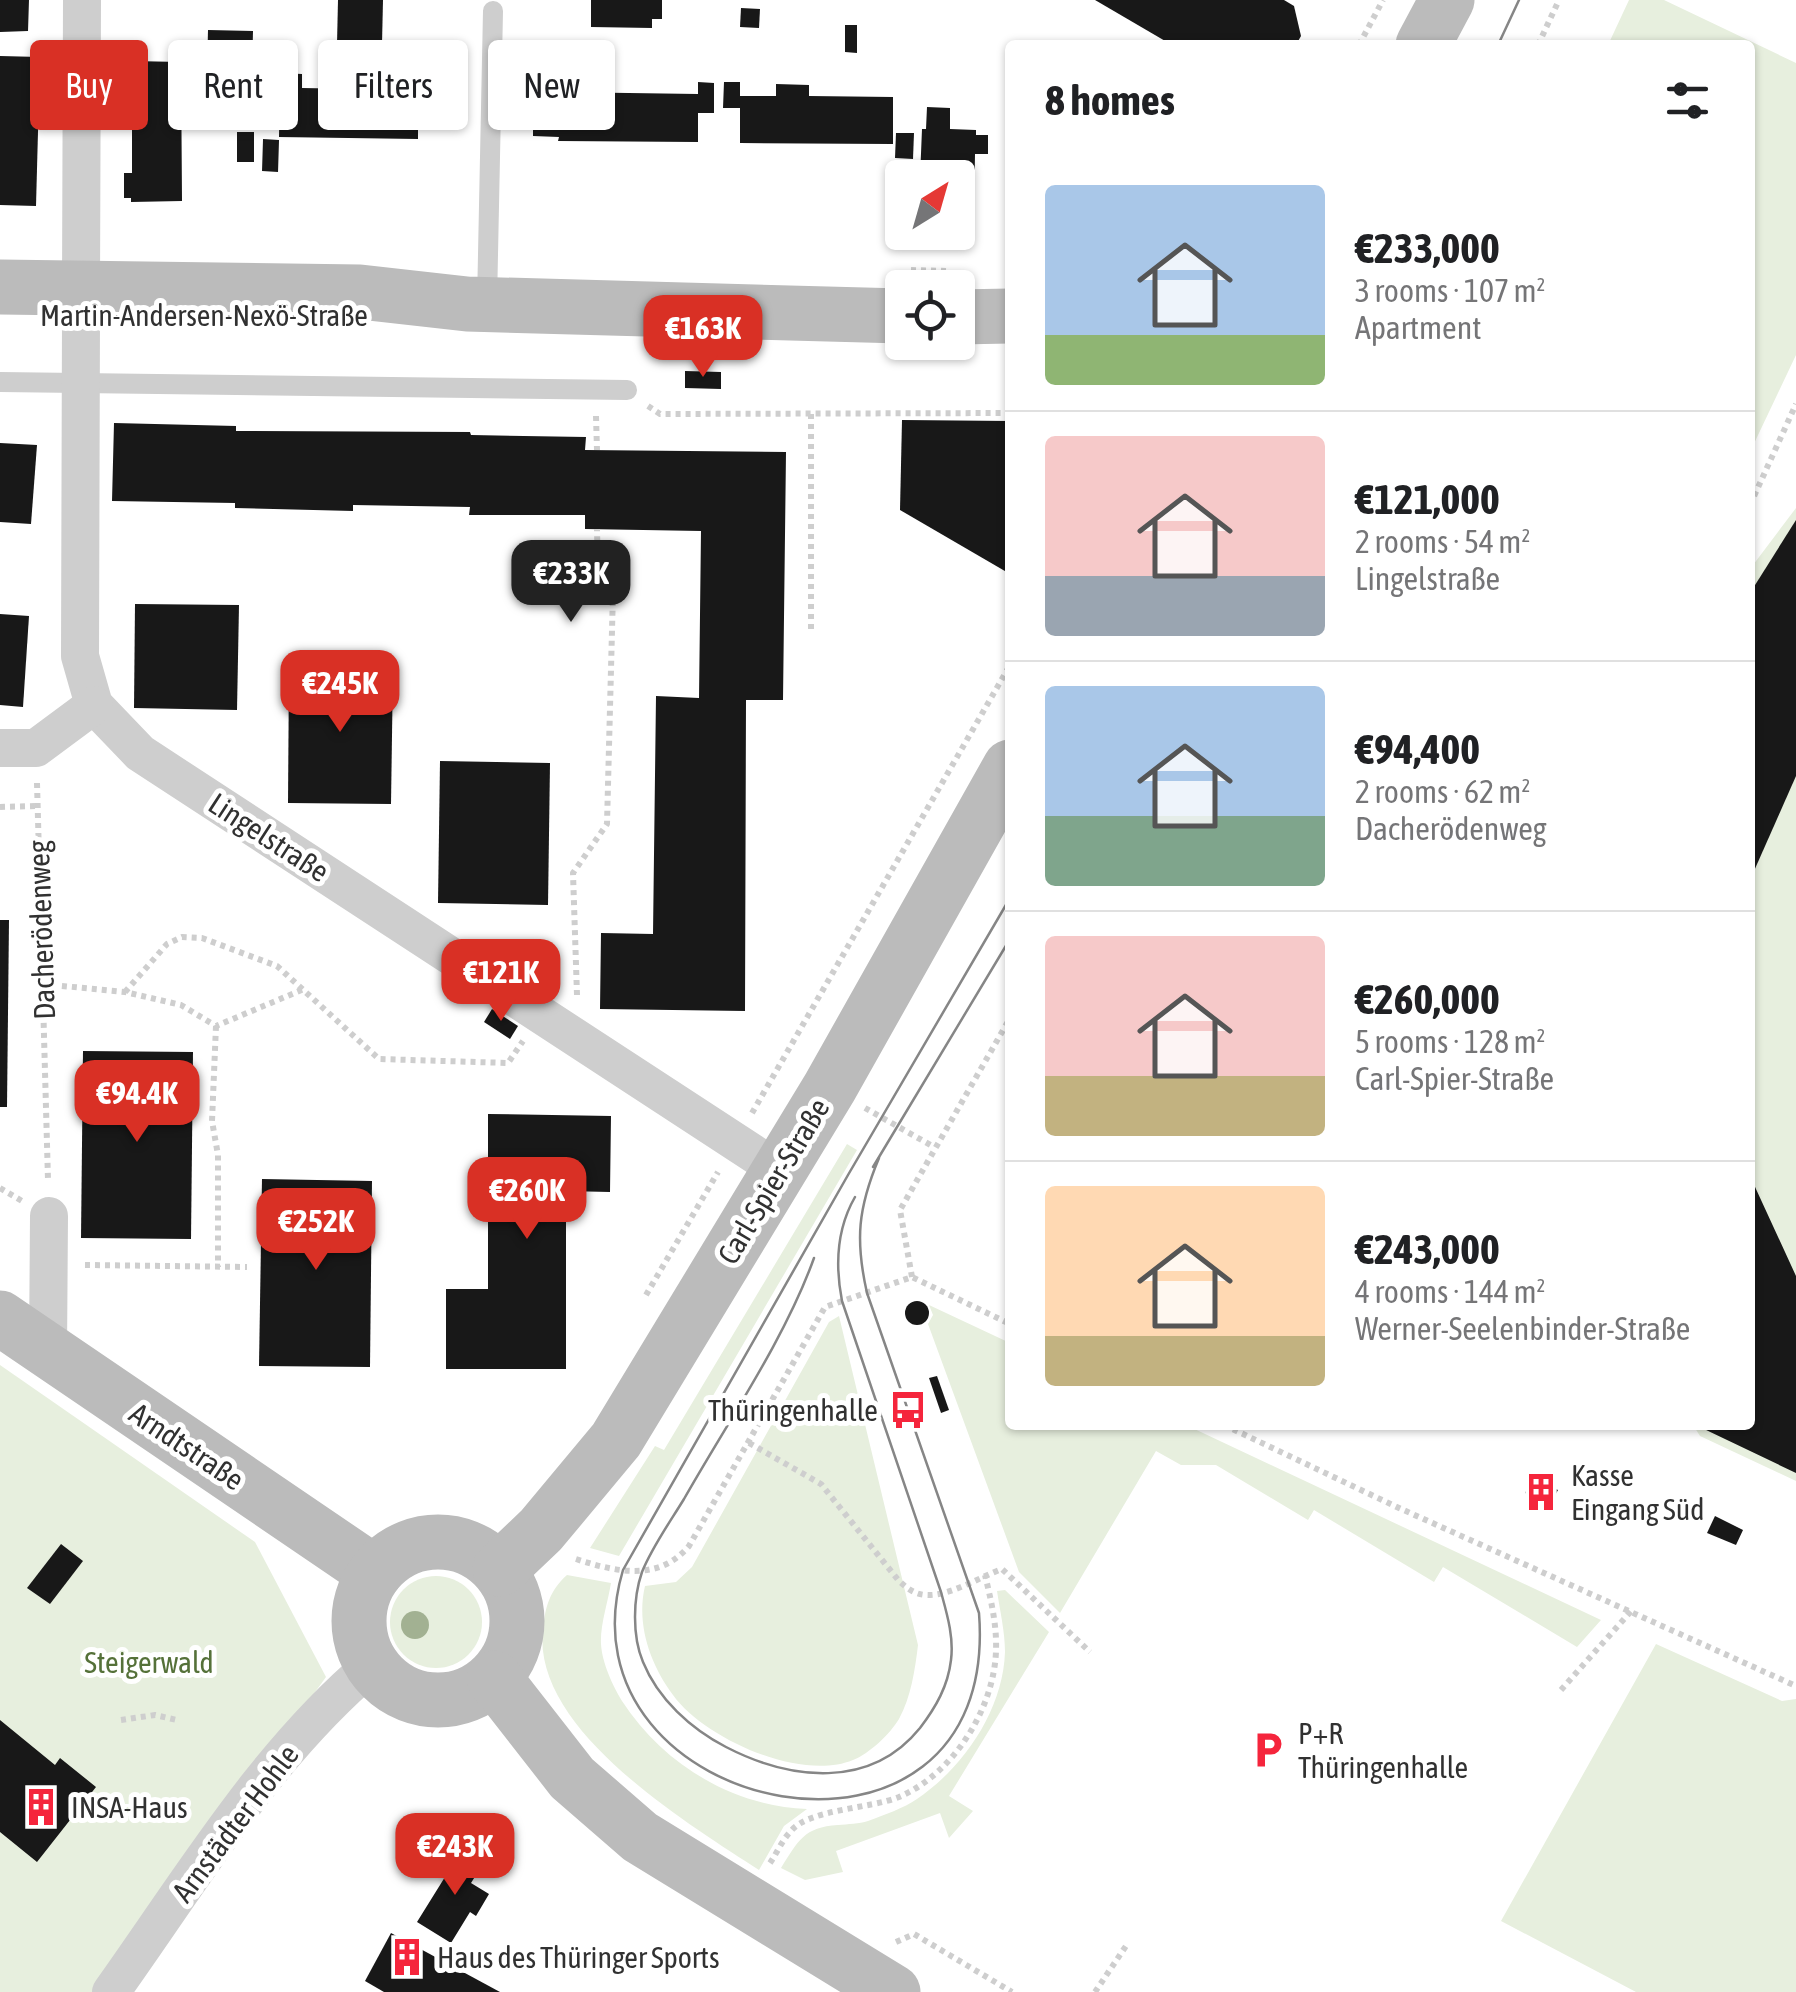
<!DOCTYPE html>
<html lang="en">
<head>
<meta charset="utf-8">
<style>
	body { margin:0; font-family:"Asap Condensed",sans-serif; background:#f6f6f6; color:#202124; height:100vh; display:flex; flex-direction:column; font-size:38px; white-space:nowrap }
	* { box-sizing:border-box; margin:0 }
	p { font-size:32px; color:#757577 }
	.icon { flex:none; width:55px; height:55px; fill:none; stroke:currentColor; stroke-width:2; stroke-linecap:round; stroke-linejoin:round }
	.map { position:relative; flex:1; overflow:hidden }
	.drawer { position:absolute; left:1005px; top:40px; width:750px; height:1390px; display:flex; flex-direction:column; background:#fff; border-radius:10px; box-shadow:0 2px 8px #0004 }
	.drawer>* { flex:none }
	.hud { position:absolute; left:30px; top:40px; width:825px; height:90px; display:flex; gap:20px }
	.needle { width:65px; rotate:37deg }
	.fabs { position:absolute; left:885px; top:160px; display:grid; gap:20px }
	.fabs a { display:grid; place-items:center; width:90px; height:90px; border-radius:10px; background:#fff; box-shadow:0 2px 8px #0004; font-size:50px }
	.price { position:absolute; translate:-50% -85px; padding:0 22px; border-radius:20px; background:#d93025; color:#fff; font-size:32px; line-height:65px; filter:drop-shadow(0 2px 5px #0008) }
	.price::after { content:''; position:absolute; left:50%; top:60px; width:30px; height:22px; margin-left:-15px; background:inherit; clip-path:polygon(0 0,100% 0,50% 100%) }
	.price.on { background:#222; color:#fff }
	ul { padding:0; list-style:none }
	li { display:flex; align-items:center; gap:30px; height:250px; padding:0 40px }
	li+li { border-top:2px solid #e0e0e0 }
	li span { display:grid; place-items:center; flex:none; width:280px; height:200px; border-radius:10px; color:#555 }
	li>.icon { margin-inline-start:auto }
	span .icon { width:120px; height:120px; fill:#fffc; stroke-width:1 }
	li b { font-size:42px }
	h2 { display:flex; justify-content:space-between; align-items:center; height:120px; padding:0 40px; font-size:42px }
	.pill { padding:0 35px; border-radius:10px; background:#fff; box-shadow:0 2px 8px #0004; font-size:35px; line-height:90px }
	.pill.on { background:#d93025; color:#fff }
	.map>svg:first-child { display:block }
	.green { fill:#e7efde }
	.building { fill:#181818 }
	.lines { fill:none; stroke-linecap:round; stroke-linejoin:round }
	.path { stroke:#cecece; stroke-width:6; stroke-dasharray:5 5; stroke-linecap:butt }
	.lane { stroke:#cecece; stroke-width:20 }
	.street { stroke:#cecece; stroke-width:38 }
	.secondary { stroke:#bbb; stroke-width:55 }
	.tram { stroke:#868686; stroke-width:2.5 }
	.tree { fill:#a2b192 }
	.labels { text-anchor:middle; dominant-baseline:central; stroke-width:10; stroke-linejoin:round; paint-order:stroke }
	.street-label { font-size:30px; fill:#313131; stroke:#fff }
	.poi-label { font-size:30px; fill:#313131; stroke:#fff; text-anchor:start }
	.park-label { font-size:30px; fill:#557139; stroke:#fff }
</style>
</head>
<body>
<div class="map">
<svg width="1796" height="1992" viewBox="0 0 1796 1992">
	<rect width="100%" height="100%" fill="#fff"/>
	<!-- green -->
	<g class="green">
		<path d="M1629 0H1664L1796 63V355L1750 452V45H1608Z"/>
		<path d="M1796 508V1481L1700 1436 1693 1425H1750V569Z"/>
		<path d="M847 1144 857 1150 619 1556 590 1548 655 1446 664 1450Z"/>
		<path d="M929 1305 1010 1343V1425H1186L1601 1620 1577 1647 1443 1567 1434 1582 1314 1510 1308 1520 1216 1465H1181L1156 1451 1060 1613 1019 1572 928 1324 933 1315Z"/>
		<path d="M839 1316 918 1645C915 1670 911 1697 899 1719 890 1734 869 1754 853 1760 800 1782 704 1738 673 1695 650 1664 636 1624 645 1586L676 1582 692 1567 829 1322Z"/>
		<path d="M0 1365 255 1542 326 1677 98 1992H0Z"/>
		<path d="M567 1575 611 1583C608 1602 600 1625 601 1644 602 1663 613 1686 622 1701 663 1764 732 1806 807 1809L784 1826 759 1870C687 1823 531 1729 543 1629 545 1607 550 1590 567 1575Z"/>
		<circle cx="436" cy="1622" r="46"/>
		<path d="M1005 1590 1049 1632 949 1796 973 1811 949 1838 940 1813 836 1851 843 1872 805 1880 781 1868C798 1841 804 1827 838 1825 848 1824 859 1824 868 1821 884 1815 904 1808 917 1799 964 1767 1003 1710 1005 1652 1005 1632 1000 1611 997 1591Z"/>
		<path d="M1656 1644 1782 1701 1796 1699V1992H1636L1501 1921Z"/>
	</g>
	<!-- building -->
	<g class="building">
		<path d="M0 0H29L28 31 0 32Z"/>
		<path d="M338 0H383L382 44H337Z"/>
		<path d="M591 0H662V19H652V28L591 27Z"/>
		<path d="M1095 0H1284L1294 6 1301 36 1296 45H1172Z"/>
		<path d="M741 8 760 9 759 28 740 27Z"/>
		<path d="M845 25H857V53L845 52Z"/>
		<path d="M208 30 253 31 252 73 207 72Z"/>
		<path d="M0 56 40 57 36 206 0 205Z"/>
		<path d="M445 60H466V98L445 97Z"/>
		<path d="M132 61 181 62 182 201 131 202V198H124V173H132Z"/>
		<path d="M280 73 302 74V88L418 90V139L279 137Z"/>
		<path d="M698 82 714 83V113H698V142L558 141 559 137 533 136V97H559V92L698 94Z"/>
		<path d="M724 82H740V96H776V84L809 85V96L893 97V144L740 143V108H723Z"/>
		<path d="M927 107 950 108V129L976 130V135H988V154H975L974 212 958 211V178H920L922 129H926Z"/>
		<rect x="237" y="132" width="17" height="30"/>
		<path d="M896 133H914L913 159 895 158Z"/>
		<path d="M263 139 279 140 278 172 262 171Z"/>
		<path d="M685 371 721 372V389L685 388Z"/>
		<path d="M902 420 1010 421V574L900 510Z"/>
		<path d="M114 423 236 426V431L470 432 471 435 586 437 585 450 786 452 783 700H746L745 1011 600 1009 601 933 653 934 656 696 699 698 701 531 585 529V515H469L470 507 353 505V511L235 508V503L112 501Z"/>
		<path d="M0 443 37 445 31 524 0 522Z"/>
		<path d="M1796 520V776L1750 880V593Z"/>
		<path d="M135 604 239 605 237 710 134 708Z"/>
		<path d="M0 614 29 616 23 707 0 705Z"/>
		<path d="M289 666 393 667 391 804 288 803Z"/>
		<path d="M440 761 550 763 548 905 438 903Z"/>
		<path d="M0 920H9L7 1107H0Z"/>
		<path d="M492 1009 518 1026 510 1039 484 1022Z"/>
		<path d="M83 1051 193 1052 191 1239 81 1238Z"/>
		<path d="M488 1114 611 1116 610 1192 566 1191V1369H446V1289H488Z"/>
		<path d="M1750 1176 1796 1276V1473L1704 1429 1702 1425H1750Z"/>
		<path d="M262 1179 372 1181 370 1367 259 1366Z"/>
		<circle cx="917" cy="1313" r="12"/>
		<path d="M937 1376 949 1410 941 1413 929 1378Z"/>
		<path d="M1532 1478 1558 1490 1550 1505 1525 1493Z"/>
		<path d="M1715 1516 1743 1530 1736 1545 1707 1533Z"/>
		<path d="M61 1544 83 1561 50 1604 27 1588Z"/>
		<path d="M0 1720 55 1765 60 1758 96 1787 37 1862 0 1832Z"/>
		<path d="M463 1848 484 1862 471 1883 489 1894 476 1916 470 1912 451 1943 417 1922Z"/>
		<path d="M391 1933 500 1992H384L365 1981Z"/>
	</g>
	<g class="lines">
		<!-- path -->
		<g class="path">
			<path d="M1359 45 1383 0"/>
			<path d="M1538 45 1559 0"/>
			<path d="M911 270 949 271"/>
			<path d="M648 406 660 414 1010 413"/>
			<path d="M811 414V633"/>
			<path d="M596 416 597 450"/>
			<path d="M1750 505 1796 404"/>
			<path d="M37 783 48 1180"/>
			<path d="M0 807 38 806"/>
			<path d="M42 984 125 992 181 1005 216 1026 304 989"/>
			<path d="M125 992 167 944 182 937 202 938 277 966 379 1059 508 1063 523 1041"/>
			<path d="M577 995 573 873 607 824 613 592 598 574 597 529"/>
			<path d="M216 1026 212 1121 218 1155V1267"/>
			<path d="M865 1108 934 1147"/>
			<path d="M752 1113 1010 665"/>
			<path d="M0 1188 22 1201"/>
			<path d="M85 1265 247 1267"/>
			<path d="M912 1277 900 1210 1010 1018"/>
			<path d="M646 1295 718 1172"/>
			<path d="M1224 1425 1399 1508 1796 1686"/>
			<path d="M749 1443 821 1484 899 1581C907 1588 915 1595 927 1595 950 1596 980 1577 1002 1569L1090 1652"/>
			<path d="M576 1559C616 1572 659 1582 689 1546L825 1307 912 1277 1010 1324"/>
			<path d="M1561 1690 1632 1610"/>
			<path d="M121 1720 155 1715 177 1720"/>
			<path d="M770 1863C777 1853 782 1840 791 1831 809 1809 869 1809 899 1797 953 1774 994 1709 996 1651 997 1625 991 1600 985 1575"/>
			<path d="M896 1942 914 1934 1012 1992"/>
			<path d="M1095 1992 1128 1943"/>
		</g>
		<!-- lane -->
		<g class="lane">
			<path d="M487 303 493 11"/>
			<path d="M0 382 627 390"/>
		</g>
		<!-- street -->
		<g class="street">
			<path d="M81 288 82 0"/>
			<path d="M81 316 80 656 94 705 140 753 780 1171"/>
			<path d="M0 748H36L94 705"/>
			<path d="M48 1352 49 1216"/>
			<path d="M111 1992C191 1880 266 1754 372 1665"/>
		</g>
		<!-- secondary -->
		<g class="secondary">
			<path d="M1423 45 1447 0"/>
			<path d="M0 287 360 292 467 304 902 316"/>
			<path d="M958 317 1010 316"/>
			<path d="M0 1318 375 1573"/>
			<circle cx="438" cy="1621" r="79"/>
			<path d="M500 1569 541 1530 616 1440 830 1087 1010 767"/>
			<path d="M494 1678 572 1778 640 1837 893 1992"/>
		</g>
		<!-- tram -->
		<g class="tram">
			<path d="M1498 45 1519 0"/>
			<path d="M879 1158C858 1208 855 1240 867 1293L979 1613C1002 1910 549 1819 623 1570L848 1175 1010 898"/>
			<path d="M873 1167 1010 939"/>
			<path d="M814 1258C785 1339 727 1423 684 1499 670 1522 652 1547 642 1572 633 1598 632 1636 643 1662 658 1699 691 1729 726 1747 790 1780 870 1790 920 1728 936 1707 948 1686 951 1660 954 1637 947 1614 941 1592L842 1301C835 1265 836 1230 855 1197"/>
		</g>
	</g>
	<!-- trees -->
	<circle class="tree" cx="415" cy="1625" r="14"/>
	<!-- icons -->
	<defs>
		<g id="bus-bare" transform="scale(3)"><path d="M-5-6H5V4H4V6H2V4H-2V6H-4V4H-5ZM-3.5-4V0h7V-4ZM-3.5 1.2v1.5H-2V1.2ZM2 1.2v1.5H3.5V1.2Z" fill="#f5253c" stroke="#fff" stroke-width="2.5" paint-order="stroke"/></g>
		<g id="building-bare" transform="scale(3)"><path d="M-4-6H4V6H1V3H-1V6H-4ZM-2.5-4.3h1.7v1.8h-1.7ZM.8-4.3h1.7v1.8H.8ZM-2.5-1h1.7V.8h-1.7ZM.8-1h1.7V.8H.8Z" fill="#f5253c" stroke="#fff" stroke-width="2.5" paint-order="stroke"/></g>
		<g id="parking-bare" transform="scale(3)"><path d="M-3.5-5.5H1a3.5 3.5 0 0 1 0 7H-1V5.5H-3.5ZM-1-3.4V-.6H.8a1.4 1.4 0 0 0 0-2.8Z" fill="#f5253c" stroke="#fff" stroke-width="2.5" paint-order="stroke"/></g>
	</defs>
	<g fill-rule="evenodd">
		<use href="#bus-bare" x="908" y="1410"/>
		<use href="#building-bare" x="1541" y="1492"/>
		<use href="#parking-bare" x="1268" y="1750"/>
		<use href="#building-bare" x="41" y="1807"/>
		<use href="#building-bare" x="407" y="1957"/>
	</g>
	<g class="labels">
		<!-- street labels -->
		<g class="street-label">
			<text x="204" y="315">Martin-Andersen-Nexö-Straße</text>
			<text transform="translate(269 837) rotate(33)">Lingelstraße</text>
			<text transform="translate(41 930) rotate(-92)">Dacherödenweg</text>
			<text transform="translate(773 1181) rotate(-59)">Carl-Spier-Straße</text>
			<text transform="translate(187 1446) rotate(34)">Arndtstraße</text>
			<text transform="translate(235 1823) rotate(-53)">Arnstädter Hohle</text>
		</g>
		<!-- poi labels -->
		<g class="poi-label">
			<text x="878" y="1410" text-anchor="end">Thüringenhalle</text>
			<text x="1571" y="1475">Kasse<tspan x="1571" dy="34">Eingang Süd</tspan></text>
			<text x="1298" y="1733">P+R<tspan x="1298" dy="34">Thüringenhalle</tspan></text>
			<text x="71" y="1807">INSA-Haus</text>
			<text x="437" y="1957">Haus des Thüringer Sports</text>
		</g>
		<!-- park labels -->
		<g class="park-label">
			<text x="149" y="1662">Steigerwald</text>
		</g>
	</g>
</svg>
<div class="fabs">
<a><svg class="needle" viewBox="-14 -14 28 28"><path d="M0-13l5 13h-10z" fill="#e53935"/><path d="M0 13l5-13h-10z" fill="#757577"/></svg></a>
<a><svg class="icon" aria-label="locate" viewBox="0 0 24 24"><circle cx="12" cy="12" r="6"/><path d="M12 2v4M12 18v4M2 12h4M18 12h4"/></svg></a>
</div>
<b class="price" style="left:703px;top:380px">€163K</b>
<b class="price on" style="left:571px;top:625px">€233K</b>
<b class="price" style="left:340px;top:735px">€245K</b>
<b class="price" style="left:501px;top:1024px">€121K</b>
<b class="price" style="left:137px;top:1145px">€94.4K</b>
<b class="price" style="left:527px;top:1242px">€260K</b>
<b class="price" style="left:316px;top:1273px">€252K</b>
<b class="price" style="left:455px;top:1898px">€243K</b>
<div class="hud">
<a class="pill on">Buy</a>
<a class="pill">Rent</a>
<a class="pill">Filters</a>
<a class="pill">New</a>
</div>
<section class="drawer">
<h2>8 homes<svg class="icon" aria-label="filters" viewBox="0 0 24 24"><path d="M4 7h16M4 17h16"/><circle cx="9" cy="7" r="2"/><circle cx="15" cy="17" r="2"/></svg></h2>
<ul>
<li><span style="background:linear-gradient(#a9c7e8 75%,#8fb573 0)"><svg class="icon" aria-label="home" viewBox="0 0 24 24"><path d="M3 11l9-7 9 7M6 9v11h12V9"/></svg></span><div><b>€233,000</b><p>3 rooms · 107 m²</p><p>Apartment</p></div></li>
<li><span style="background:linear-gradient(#f6c9c9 70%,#9aa5b1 0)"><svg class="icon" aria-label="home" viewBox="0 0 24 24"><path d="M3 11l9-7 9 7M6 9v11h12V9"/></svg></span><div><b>€121,000</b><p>2 rooms · 54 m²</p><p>Lingelstraße</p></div></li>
<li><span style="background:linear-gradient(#a9c7e8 65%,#7fa58c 0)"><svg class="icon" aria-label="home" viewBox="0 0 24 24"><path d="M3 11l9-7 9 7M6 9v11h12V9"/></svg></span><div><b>€94,400</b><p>2 rooms · 62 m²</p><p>Dacherödenweg</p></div></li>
<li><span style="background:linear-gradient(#f6c9c9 70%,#c2b280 0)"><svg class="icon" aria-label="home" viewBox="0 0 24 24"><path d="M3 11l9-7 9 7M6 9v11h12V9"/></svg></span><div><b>€260,000</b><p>5 rooms · 128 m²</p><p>Carl-Spier-Straße</p></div></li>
<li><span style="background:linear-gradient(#ffd9b3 75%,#c2b280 0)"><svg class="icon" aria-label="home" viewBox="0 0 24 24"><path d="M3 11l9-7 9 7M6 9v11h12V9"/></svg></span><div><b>€243,000</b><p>4 rooms · 144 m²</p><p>Werner-Seelenbinder-Straße</p></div></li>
</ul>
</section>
</div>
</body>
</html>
